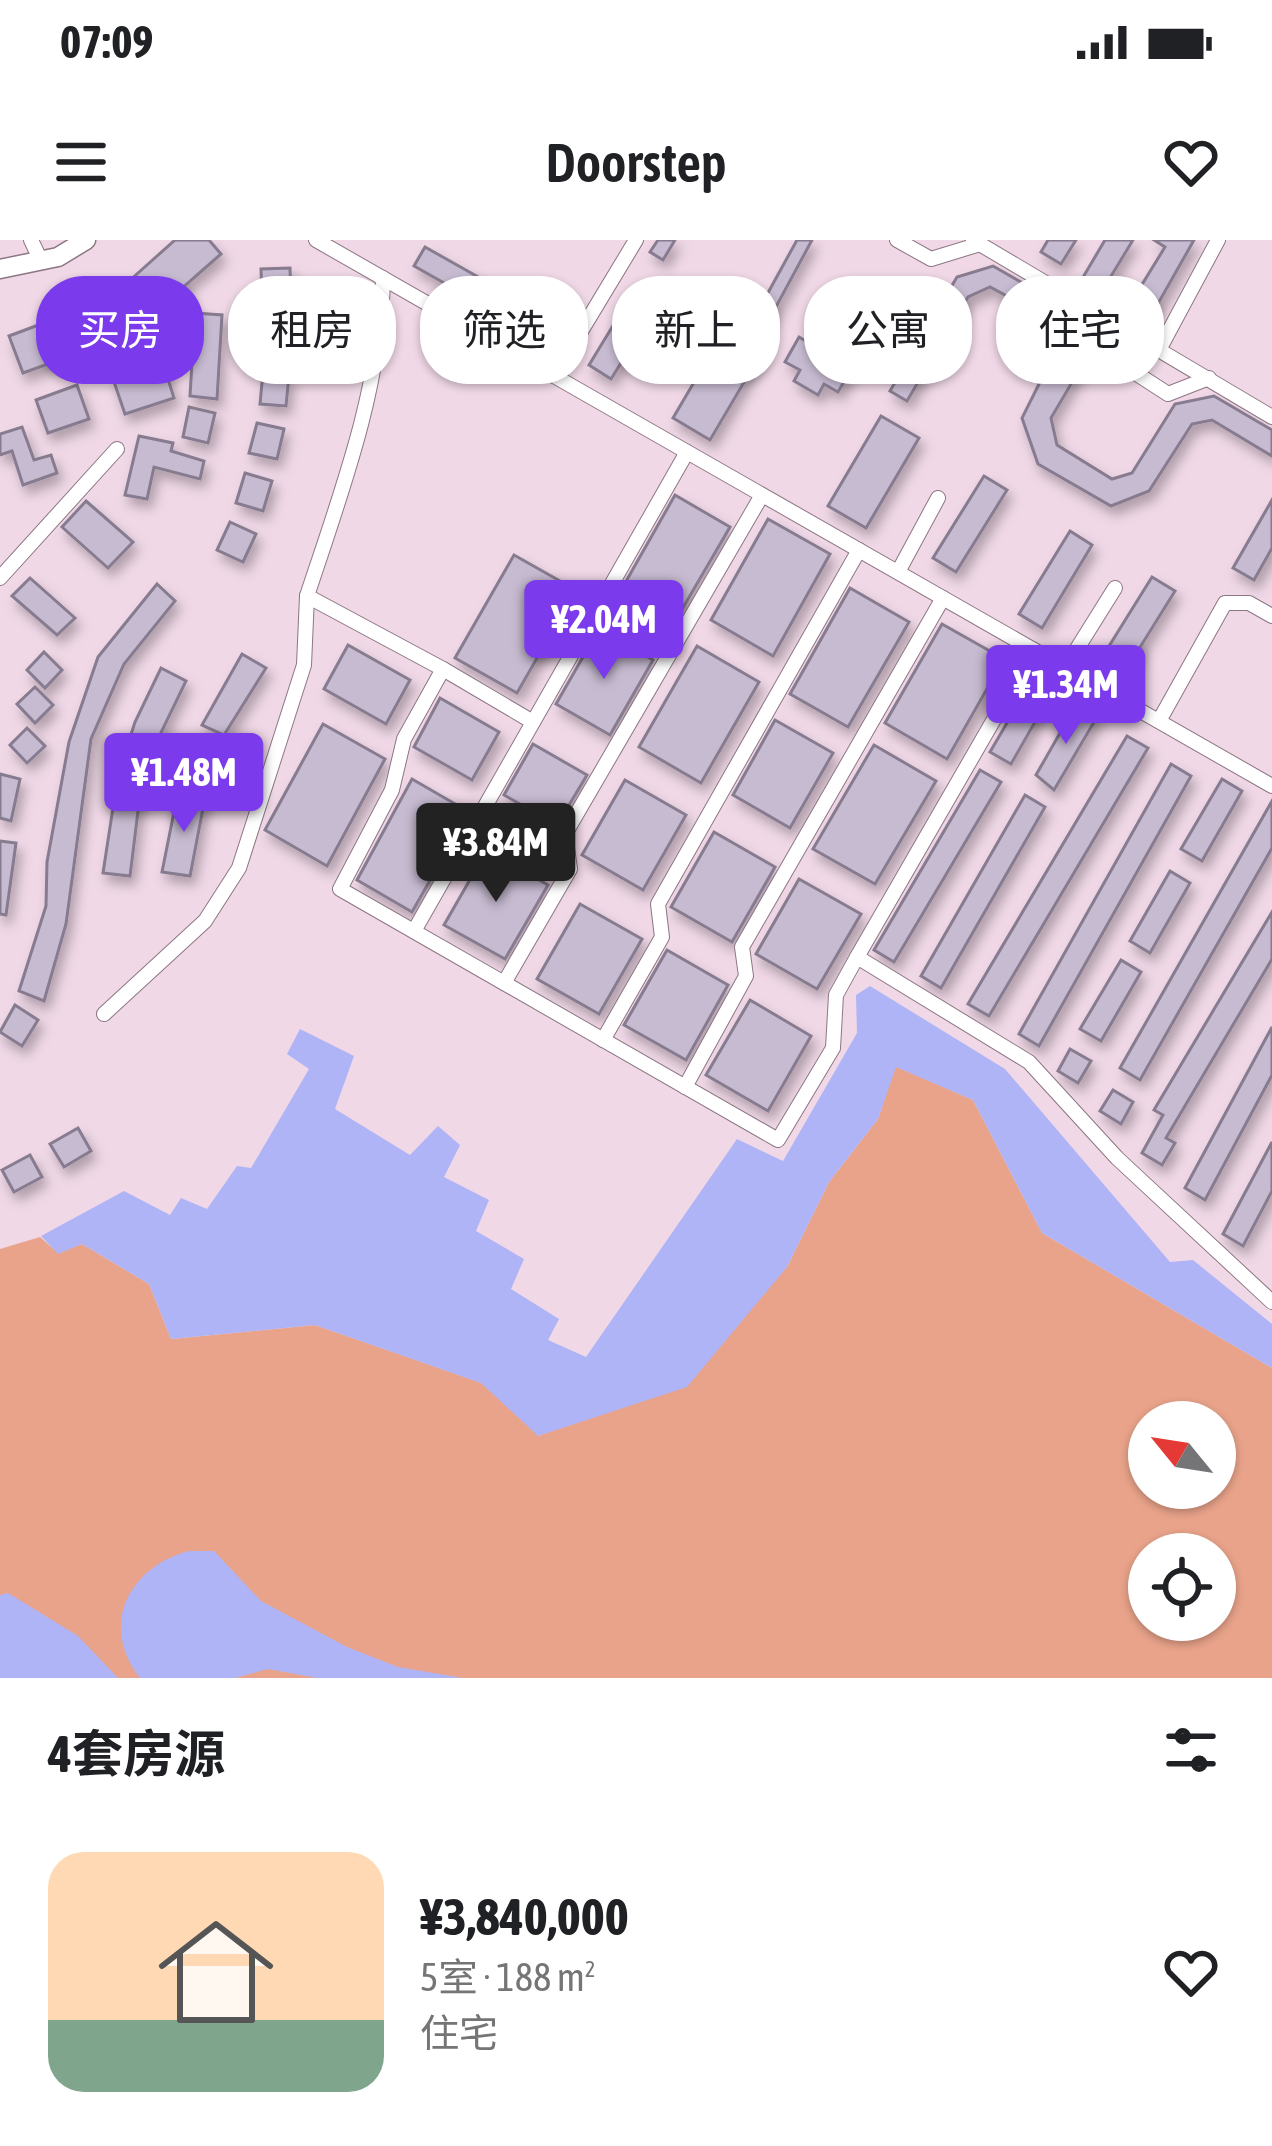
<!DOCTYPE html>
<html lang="zh">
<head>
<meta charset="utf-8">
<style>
	body { margin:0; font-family:"Asap Condensed","Noto Sans SC",sans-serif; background:#f2f2f2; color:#202124; height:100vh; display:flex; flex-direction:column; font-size:45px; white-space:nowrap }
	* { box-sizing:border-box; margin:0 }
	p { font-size:39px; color:#757577 }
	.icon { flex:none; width:66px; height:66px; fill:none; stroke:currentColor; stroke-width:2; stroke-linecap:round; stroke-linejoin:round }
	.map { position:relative; height:1438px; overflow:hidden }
	.sheet { display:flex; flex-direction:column; background:#fff; flex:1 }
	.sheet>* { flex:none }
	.banner { position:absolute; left:36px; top:36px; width:1200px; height:108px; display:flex; gap:24px }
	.needle { width:78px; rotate:300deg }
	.tools { position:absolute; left:1128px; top:1161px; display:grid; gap:24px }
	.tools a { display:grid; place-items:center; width:108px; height:108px; border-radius:50%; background:#fff; box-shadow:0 3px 9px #0004; font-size:60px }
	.price { position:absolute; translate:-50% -102px; padding:0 27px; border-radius:12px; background:#7c3aed; color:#fff; font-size:39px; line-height:78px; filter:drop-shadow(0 3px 6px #0008) }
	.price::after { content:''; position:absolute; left:50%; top:72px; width:36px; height:27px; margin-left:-18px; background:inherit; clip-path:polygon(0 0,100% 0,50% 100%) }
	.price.active { background:#222; color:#fff }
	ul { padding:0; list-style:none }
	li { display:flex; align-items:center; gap:36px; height:300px; padding:0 48px }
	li+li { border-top:3px solid #e0e0e0 }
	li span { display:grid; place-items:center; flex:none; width:336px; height:240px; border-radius:36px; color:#555 }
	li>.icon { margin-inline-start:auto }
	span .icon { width:144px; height:144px; fill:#fffc; stroke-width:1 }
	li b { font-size:51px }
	h2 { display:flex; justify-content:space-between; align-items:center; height:144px; padding:0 48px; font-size:51px }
	.chip { padding:0 42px; border-radius:48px; background:#fff; box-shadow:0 3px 9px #0004; font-size:42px; line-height:108px }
	.chip.active { background:#7c3aed; color:#fff }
	.status { display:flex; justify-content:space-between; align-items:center; height:84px; padding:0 60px; background:#fff; direction:ltr }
	.status svg { height:33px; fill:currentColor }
	header { display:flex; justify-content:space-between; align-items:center; height:156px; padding:0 48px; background:#fff; font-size:54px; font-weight:600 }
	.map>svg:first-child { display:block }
	.green { fill:#e9a38a; fill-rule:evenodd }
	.water { fill:#afb4f7 }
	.building { fill:#c7bbd1; stroke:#877b8f; stroke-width:3; filter:url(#shadow) }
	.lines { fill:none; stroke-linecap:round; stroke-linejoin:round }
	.street-casing { stroke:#8c7684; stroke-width:16 }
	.secondary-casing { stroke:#8c7684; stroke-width:21 }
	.street { stroke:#fff; stroke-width:14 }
	.secondary { stroke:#fff; stroke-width:18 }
</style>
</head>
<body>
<div class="status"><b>07:09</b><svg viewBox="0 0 49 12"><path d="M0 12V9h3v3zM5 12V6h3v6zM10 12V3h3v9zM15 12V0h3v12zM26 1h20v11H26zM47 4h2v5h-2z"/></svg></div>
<header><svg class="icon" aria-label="menu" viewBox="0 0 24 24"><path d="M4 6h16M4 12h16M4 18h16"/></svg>Doorstep<svg class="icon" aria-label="heart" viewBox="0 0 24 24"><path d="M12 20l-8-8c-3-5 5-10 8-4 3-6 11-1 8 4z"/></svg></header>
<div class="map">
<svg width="1272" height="1438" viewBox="0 0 1272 1438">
	<defs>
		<filter id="shadow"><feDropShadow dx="4.5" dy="8" stdDeviation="6" flood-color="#0004"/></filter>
	</defs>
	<rect width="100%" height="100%" fill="#f0d8e7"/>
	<!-- green -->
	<path class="green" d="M895 826 973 860 1042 993 1272 1128V1438H0V1009L40 997 58 1013 82 1004 149 1044 171 1099 315 1085 482 1143 539 1196 787 1027 829 942 878 879ZM1149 1182H1215V1248H1149ZM1149 1314H1215V1380H1149Z"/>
	<!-- water -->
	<g class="water">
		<path d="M870 746 1005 829 1170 1022 1193 1020 1272 1084V1128L1042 993 973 860 896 827 878 879 829 942 787 1027 687 1147 538 1196 481 1143 315 1085 171 1099 149 1044 82 1004 58 1014 41 996 124 951 170 975 181 958 207 969 237 926 251 928 309 829 287 814 300 789 354 816 335 869 410 915 438 886 460 905 444 937 489 960 476 991 524 1019 511 1049 559 1079 548 1100 586 1117 737 899 783 921 857 793 856 755Z"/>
		<path d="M189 1311H214L261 1361 347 1407 398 1427 463 1438H317L268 1429 235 1438H140C99 1386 128 1327 189 1311Z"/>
		<path d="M8 1353 78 1396 118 1438H0V1355Z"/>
	</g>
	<!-- building -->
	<g class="building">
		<path d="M175 0H209L221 14 146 80 119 50Z"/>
		<path d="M658 0H675L663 20 650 12Z"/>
		<path d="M797 0H812L770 78 758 71Z"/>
		<path d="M1048 0H1076L1061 24 1041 12Z"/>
		<path d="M1105 0H1133L1102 51 1082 39Z"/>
		<path d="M1154 0H1194L1151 76 1130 64 1165 7Z"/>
		<path d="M425 7 512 56 501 75 414 26Z"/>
		<path d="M993 26 1073 72 1090 112 1051 178 1057 205 1112 239 1132 233 1175 164 1214 156 1272 190V216L1212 180 1192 184 1149 251 1111 266 1038 224 1022 178 1059 104 1053 81 990 47 968 57 907 161 890 151 957 37Z"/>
		<path d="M290 28 291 59 262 60 261 29Z"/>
		<path d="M639 43 662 57 611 139 589 125Z"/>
		<path d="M100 62 114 100 23 133 9 96Z"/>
		<path d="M195 73 222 75 217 159 190 156Z"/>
		<path d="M263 79 293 81 290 113 261 111Z"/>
		<path d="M825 86 849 100 838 120 852 128 838 152 824 144 818 155 794 141 800 130 785 122 799 97 814 106Z"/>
		<path d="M726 88 763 110 710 200 673 178Z"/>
		<path d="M162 120 174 158 125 174 112 136Z"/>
		<path d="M263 132 289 135 286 166 260 164Z"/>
		<path d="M77 145 89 179 48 193 36 160Z"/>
		<path d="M189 167 215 173 208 203 183 197Z"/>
		<path d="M881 176 919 198 866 288 828 266Z"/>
		<path d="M257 183 284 189 277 219 249 213Z"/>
		<path d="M22 187 34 220 51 215 57 233 23 245 12 211 0 215V194Z"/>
		<path d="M139 196 173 203 171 211 204 221 200 239 154 227 147 259 125 255Z"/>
		<path d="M245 233 272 241 263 271 236 263Z"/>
		<path d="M984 236 1007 250 956 332 933 318Z"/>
		<path d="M675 255 730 287 670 390 616 359Z"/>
		<path d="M1272 260V308L1254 340 1233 328Z"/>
		<path d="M86 261 133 302 108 328 62 287Z"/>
		<path d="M768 279 830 314 773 416 711 380Z"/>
		<path d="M230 282 256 294 243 322 217 310Z"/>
		<path d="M1070 291 1092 305 1042 388 1019 374Z"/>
		<path d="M514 315 576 350 517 453 455 418Z"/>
		<path d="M1152 337 1175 351 1124 433 1101 419Z"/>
		<path d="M30 338 75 378 57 395 12 356Z"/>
		<path d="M157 344 175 361 124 424 91 499 66 684 44 761 19 751 46 666 47 622 69 502 98 417Z"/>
		<path d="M850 348 909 382 848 487 790 454Z"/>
		<path d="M942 384 1004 419 947 519 885 483Z"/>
		<path d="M599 389 653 420 610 495 556 464Z"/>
		<path d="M348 405 410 440 386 484 324 449Z"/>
		<path d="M697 406 759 442 701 543 639 507Z"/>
		<path d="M44 412 62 430 45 448 27 430Z"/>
		<path d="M242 414 266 428 224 495 202 485Z"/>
		<path d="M161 428 186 441 155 505 139 563 130 636 103 633 118 535 135 482Z"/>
		<path d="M1031 442 1051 454 1011 524 990 512Z"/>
		<path d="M35 447 53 465 35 483 17 464Z"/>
		<path d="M440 458 499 492 472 540 414 507Z"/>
		<path d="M1076 465 1097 477 1054 550 1036 535Z"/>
		<path d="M775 480 833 513 790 588 733 555Z"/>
		<path d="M323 484 385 519 327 626 265 590Z"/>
		<path d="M27 488 45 506 27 523 10 505Z"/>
		<path d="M1127 496 1148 508 989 776 968 764Z"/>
		<path d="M194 502 221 511 210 541 184 532Z"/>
		<path d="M533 504 587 535 557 585 504 555Z"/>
		<path d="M874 505 936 541 875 644 813 609Z"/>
		<path d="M1171 524 1191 536 1039 806 1019 794Z"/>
		<path d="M980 530 1001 542 894 722 874 710Z"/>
		<path d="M0 534 20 539 11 581 0 578Z"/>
		<path d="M412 539 469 572 412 672 357 640Z"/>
		<path d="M1222 539 1242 551 1202 621 1181 609Z"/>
		<path d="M625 540 686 575 643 650 582 615Z"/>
		<path d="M178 552 205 558 190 636 162 632Z"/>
		<path d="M1025 555 1045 567 941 748 921 736Z"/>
		<path d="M1272 561V608L1140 840 1120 828Z"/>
		<path d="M714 592 775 627 732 702 671 667Z"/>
		<path d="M0 601 16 603 6 675 0 674Z"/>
		<path d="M487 610 548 645 505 719 444 685Z"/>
		<path d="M1170 631 1190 643 1150 713 1130 701Z"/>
		<path d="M799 639 861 674 817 749 756 714Z"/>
		<path d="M580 664 642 699 599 774 537 739Z"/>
		<path d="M1272 672V719L1166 898 1175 903 1162 925 1142 913 1163 875 1154 870Z"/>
		<path d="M667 710 728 745 686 820 624 785Z"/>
		<path d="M1121 720 1141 732 1101 801 1080 789Z"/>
		<path d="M750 760 811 796 768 871 706 835Z"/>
		<path d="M15 765 38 780 22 806 0 792Z"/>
		<path d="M1272 787V835L1205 960 1185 948Z"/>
		<path d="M1070 809 1091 821 1078 843 1058 831Z"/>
		<path d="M1113 850 1133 862 1121 884 1100 871Z"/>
		<path d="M78 888 91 911 64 927 50 904Z"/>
		<path d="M1272 902V951L1243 1006 1223 994Z"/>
		<path d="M30 915 42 937 14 952 2 930Z"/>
	</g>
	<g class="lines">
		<!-- street casing -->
		<g class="street-casing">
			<g id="street">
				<path d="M31 0 41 21"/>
				<path d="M316 0 1272 546"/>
				<path d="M897 0 931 19 980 4"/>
				<path d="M973 0 1272 177"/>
				<path d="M383 38C381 147 341 253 307 356L443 429 404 499 392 550 340 649 778 900 833 808 836 755 857 717 1029 822 1117 918 1272 1062"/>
				<path d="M1100 73 1117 121 1168 154 1209 138"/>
				<path d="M1160 108 1218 0"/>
				<path d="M554 136 636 0"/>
				<path d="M898 332 938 258"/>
				<path d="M0 338 117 209"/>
				<path d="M1065 428 1115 348"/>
				<path d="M443 429 533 482"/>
				<path d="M1159 481 1225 363H1249L1272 376"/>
				<path d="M414 691 687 212"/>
				<path d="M857 717 1034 410"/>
				<path d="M504 743 570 629 565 594 762 255"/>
				<path d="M104 774 205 681 239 628 304 425 307 356"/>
				<path d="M603 800 662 697 658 664 859 310"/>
				<path d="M685 847 746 736 742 707 943 358"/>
			</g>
		</g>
		<!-- secondary casing -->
		<g class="secondary-casing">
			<path id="secondary" d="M0 29 58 17 86 0"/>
		</g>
		<!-- street -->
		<use href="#street" class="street"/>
		<!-- secondary -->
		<use href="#secondary" class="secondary"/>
	</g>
</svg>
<div class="tools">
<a><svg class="needle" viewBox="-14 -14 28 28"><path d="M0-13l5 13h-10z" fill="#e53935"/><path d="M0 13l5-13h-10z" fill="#757577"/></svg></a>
<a><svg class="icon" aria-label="locate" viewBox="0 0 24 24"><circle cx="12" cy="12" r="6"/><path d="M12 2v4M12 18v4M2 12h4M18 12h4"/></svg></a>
</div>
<b class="price" style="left:604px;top:442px">¥2.04M</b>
<b class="price" style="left:1066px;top:507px">¥1.34M</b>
<b class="price" style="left:184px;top:595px">¥1.48M</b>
<b class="price active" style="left:496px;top:665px">¥3.84M</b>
<div class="banner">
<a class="chip active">买房</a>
<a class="chip">租房</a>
<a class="chip">筛选</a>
<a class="chip">新上</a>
<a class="chip">公寓</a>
<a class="chip">住宅</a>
</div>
</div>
<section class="sheet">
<h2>4套房源<svg class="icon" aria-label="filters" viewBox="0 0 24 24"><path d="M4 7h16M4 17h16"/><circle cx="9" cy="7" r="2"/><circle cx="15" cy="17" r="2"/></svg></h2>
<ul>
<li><span style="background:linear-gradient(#ffd9b3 70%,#7fa58c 0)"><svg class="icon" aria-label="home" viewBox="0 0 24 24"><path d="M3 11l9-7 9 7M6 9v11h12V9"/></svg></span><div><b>¥3,840,000</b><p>5室 · 188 m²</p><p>住宅</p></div><svg class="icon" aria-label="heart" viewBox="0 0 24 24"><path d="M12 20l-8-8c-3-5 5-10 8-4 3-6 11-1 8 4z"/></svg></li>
</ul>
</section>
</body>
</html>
